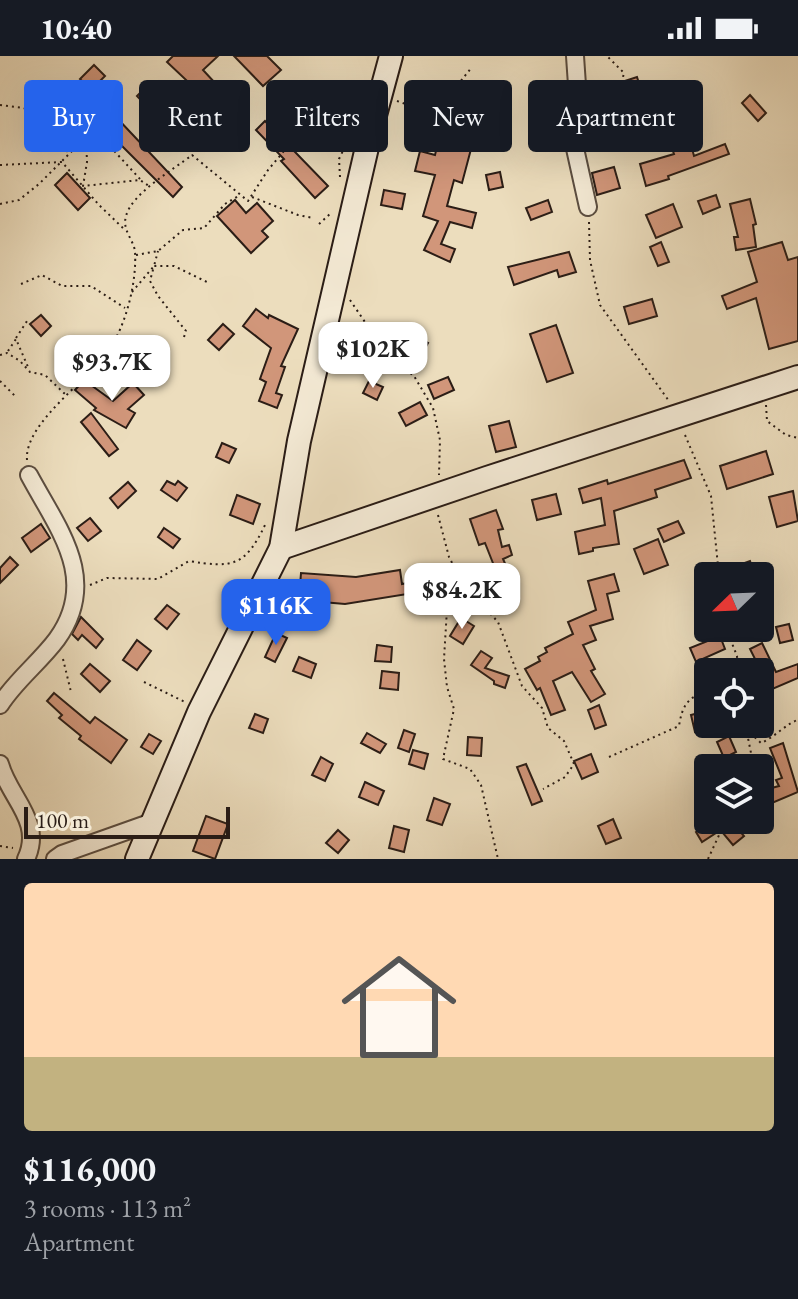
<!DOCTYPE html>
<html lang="en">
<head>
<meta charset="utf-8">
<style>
	body { margin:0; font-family:"EB Garamond",serif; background:#242831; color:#f1f3f6; height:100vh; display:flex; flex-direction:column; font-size:30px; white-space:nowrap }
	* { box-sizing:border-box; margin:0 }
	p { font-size:26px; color:#9ea1a6 }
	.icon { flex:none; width:44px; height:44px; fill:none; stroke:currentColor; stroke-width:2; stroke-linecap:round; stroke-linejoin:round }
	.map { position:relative; height:803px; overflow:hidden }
	.drawer { display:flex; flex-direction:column; background:#171b24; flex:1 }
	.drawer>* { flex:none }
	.banner { position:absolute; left:24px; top:24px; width:750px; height:72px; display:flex; gap:16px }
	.needle { width:52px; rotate:247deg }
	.tools { position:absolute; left:694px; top:506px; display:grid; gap:16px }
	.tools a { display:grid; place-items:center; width:80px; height:80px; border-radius:8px; background:#171b24; box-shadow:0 8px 32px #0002; font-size:40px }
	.scale { position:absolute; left:24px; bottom:20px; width:206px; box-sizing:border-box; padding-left:8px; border:4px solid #2b1d16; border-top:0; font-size:22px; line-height:28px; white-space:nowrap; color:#2b1d16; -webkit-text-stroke:6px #f3e9d4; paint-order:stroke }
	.price { position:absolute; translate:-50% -68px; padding:0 18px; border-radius:16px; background:#fff; color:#222; font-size:26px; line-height:52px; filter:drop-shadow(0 2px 4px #0008) }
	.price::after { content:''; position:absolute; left:50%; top:48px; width:24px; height:18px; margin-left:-12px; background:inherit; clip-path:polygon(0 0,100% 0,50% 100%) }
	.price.current { background:#2563eb; color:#fff }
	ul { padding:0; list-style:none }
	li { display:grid; align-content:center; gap:16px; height:424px; padding:0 24px }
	li span { display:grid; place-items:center; height:248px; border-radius:8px; color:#555 }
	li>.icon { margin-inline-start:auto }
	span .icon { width:144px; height:144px; fill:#fffc; stroke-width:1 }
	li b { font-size:34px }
	.tag { padding:0 28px; border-radius:8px; background:#171b24; box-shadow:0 8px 32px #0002; font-size:28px; line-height:72px }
	.tag.current { background:#2563eb; color:#fff }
	.status { display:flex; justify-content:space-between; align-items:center; height:56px; padding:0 40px; background:#171b24; direction:ltr }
	.status svg { height:22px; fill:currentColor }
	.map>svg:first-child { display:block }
	.building { fill:#d1967a; stroke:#2b1d16; stroke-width:2 }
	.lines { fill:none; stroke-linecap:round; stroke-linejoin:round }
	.street-casing { stroke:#5b4d40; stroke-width:20 }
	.secondary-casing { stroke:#2b1d16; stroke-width:26 }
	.path { stroke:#2b1d16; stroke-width:2; stroke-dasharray:2 4; stroke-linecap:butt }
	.street { stroke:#f3e9d4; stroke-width:16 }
	.secondary { stroke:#f3e9d4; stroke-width:22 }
</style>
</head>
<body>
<div class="status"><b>10:40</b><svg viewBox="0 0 49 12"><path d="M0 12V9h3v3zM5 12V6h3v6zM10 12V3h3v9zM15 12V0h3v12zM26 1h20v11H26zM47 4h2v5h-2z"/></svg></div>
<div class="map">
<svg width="798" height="803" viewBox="0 0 798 803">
	<rect width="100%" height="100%" fill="#ecddbd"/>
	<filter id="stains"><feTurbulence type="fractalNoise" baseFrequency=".0025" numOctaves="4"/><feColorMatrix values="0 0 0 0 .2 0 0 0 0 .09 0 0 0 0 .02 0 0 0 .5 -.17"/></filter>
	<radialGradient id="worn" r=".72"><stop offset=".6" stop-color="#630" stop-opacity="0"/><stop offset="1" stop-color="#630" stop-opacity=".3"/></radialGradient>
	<!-- building -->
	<g class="building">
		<path d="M173 0H218L203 14 216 28 203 40 167 6Z"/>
		<path d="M234 0H267L281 14 263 30Z"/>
		<path d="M94 9 105 20 99 26 116 43 108 51 80 23Z"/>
		<path d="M637 21 643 40 628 44 622 26Z"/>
		<path d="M150 27 188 68 175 80 137 40Z"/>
		<path d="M308 35 321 48 324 45 346 68 323 90 290 52Z"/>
		<path d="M750 39 766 57 758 65 742 47Z"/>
		<path d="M50 42 78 73 64 86 36 56Z"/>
		<path d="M549 49 553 67 539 70 535 52Z"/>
		<path d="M683 58 694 100 725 88 729 98 668 120 669 123 646 130 640 108 674 98 662 65Z"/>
		<path d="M116 61 182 131 173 141 104 72Z"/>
		<path d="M265 65 328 130 315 142 281 105 284 103 256 74Z"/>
		<path d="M442 70 475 78 462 127 454 124 447 150 476 157 472 172 450 166 441 188 455 193 450 206 424 194 438 165 423 160 435 119 415 115 420 95 435 99Z"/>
		<path d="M614 111 620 132 597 139 592 117Z"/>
		<path d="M500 116 503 131 489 134 486 119Z"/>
		<path d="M67 117 90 142 78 154 55 129Z"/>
		<path d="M384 134 405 138 402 153 381 149Z"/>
		<path d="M716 139 720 151 703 158 698 145Z"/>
		<path d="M750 143 756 168 753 169 756 191 736 194 734 181H738L730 148Z"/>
		<path d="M235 144 246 157 257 147 273 165 262 175 268 181 251 197 217 160Z"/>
		<path d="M548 144 552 156 531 164 526 152Z"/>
		<path d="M673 148 682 171 656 182 646 159Z"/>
		<path d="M661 186 669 206 658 210 650 191Z"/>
		<path d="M782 186 788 204 798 201V285L769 293 756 242 727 253 722 240 757 226 748 196Z"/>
		<path d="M569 196 576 216 559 221 557 214 514 229 508 211Z"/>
		<path d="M652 243 657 260 629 268 624 251Z"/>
		<path d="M256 253 268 262 269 259 298 273 281 310 285 311 276 337 282 339 277 352 259 345 266 326 260 323 271 292 243 270Z"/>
		<path d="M41 259 51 270 41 280 30 268Z"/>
		<path d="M223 268 234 278 219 294 208 284Z"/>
		<path d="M556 269 573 317 547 326 530 278Z"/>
		<path d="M397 271 428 287 417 307 387 290Z"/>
		<path d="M74 297 87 311 76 321 63 308Z"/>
		<path d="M448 321 454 334 434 343 428 329Z"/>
		<path d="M84 324 113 345 133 327 144 339 128 353 135 357 126 372 94 354 96 352 75 334Z"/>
		<path d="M369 325 383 331 377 344 363 337Z"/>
		<path d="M420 346 427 359 406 370 399 357Z"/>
		<path d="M91 357 118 393 109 400 81 366Z"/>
		<path d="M509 365 516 391 496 396 489 370Z"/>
		<path d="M222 387 236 393 229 407 216 401Z"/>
		<path d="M766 395 773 418 727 433 720 410Z"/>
		<path d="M684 404 691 422 655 434 657 441 614 455 619 488 593 492V495L579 498 575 476 605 469 601 442 583 447 579 433 607 424 608 428Z"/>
		<path d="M167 425 175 429 178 425 187 432 177 445 161 434Z"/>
		<path d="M128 426 136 435 118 452 110 442Z"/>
		<path d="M793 435 798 465 777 471 769 441Z"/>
		<path d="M556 438 561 458 537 464 532 444Z"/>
		<path d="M237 439 260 448 253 468 230 459Z"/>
		<path d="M496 454 503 473 498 474 502 491 509 489 512 499 503 503 515 530 504 535 485 487 479 489 470 463Z"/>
		<path d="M90 462 101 475 88 485 77 472Z"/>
		<path d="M678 465 684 477 664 486 658 473Z"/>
		<path d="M41 468 50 482 31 496 22 482Z"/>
		<path d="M164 472 180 483 173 492 158 481Z"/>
		<path d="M658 483 668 509 644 518 634 493Z"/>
		<path d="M10 501 18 509 0 527V512Z"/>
		<path d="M750 505 755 520H736L733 511Z"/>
		<path d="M400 514 402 528 449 519 451 531 345 548 299 544 301 517 356 521Z"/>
		<path d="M614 518 619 535 607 538 613 563 590 570 596 584 583 589 595 613 591 615 605 638 591 646 572 616 553 625 565 654 551 659 540 632 537 634 525 613 540 605 538 601 547 596 545 592 573 578 568 566 596 554 588 525Z"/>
		<path d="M167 549 179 558 167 573 155 563Z"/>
		<path d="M81 561 103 583 96 592 82 579 78 584 72 578Z"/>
		<path d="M461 562 474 570 463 588 450 580Z"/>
		<path d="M789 568 793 584 780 587 776 571Z"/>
		<path d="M276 577 287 582 275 606 265 601Z"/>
		<path d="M720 580 725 593 696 606 690 592Z"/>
		<path d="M137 584 151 595 137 614 123 604Z"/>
		<path d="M762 587 776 616 798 608V622L770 634 760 608 758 609 750 593Z"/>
		<path d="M377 589 392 591 391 606 375 605Z"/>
		<path d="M481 595 492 602 485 612 509 620 505 632 494 628V625L471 609Z"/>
		<path d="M299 601 316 608 311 622 293 615Z"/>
		<path d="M90 608 110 625 100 636 81 618Z"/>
		<path d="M382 615 399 617 398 634 380 632Z"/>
		<path d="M54 637 90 667 95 661 127 684 111 707 79 683 81 680 59 662 62 659 47 645Z"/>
		<path d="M599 649 606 669 595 673 588 654Z"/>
		<path d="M706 655 710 672 695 676 691 659Z"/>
		<path d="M255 658 268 663 263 677 249 672Z"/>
		<path d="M404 674 415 678 409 696 398 692Z"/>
		<path d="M367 677 386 688 380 697 361 687Z"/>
		<path d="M149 678 161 685 153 698 141 691Z"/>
		<path d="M729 680 736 696 724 702 717 686Z"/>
		<path d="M468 681 482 682 481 700 467 699Z"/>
		<path d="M783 687 798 736 760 752V735L779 730 776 724 782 722 770 692Z"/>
		<path d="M413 694 428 698 424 713 409 708Z"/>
		<path d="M591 698 598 716 582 723 574 705Z"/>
		<path d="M321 701 333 708 325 725 312 719Z"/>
		<path d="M526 708 542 745 532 749 517 711Z"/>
		<path d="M365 726 384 735 378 749 359 741Z"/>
		<path d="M434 742 450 748 442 769 427 764Z"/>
		<path d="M206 760 228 768 215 803 193 795Z"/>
		<path d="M613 763 621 782 606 788 598 770Z"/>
		<path d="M712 765 719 775 702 786 696 776Z"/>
		<path d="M733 767 744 780 733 789 722 776Z"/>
		<path d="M394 770 409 774 404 796 389 792Z"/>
		<path d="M338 774 349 784 338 797 326 787Z"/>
	</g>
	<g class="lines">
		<!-- street casing -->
		<g class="street-casing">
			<g id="street">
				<path d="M575 0 577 29 572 79 588 151"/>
				<path d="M0 649C15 625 40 606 57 583 100 523 58 473 29 419"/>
				<path d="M0 708C9 742 44 765 26 803"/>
				<path d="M55 803 62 798 155 765"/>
			</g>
		</g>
		<!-- secondary casing -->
		<g class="secondary-casing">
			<g id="secondary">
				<path d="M281 492 487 422 798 321"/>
				<path d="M137 803 199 656 281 492 299 385 371 74 391 0"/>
			</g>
		</g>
		<!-- path -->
		<g class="path">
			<path d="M397 45 414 51 460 26 472 11"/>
			<path d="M0 49 24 52 69 97"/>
			<path d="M415 52 503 78"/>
			<path d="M94 73 140 123"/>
			<path d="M86 81 87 106 83 130 140 124 149 130"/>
			<path d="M604 93 613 67 623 54 619 37 624 17 607 0"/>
			<path d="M0 109 62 106 99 149 125 174"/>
			<path d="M340 121 339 103 351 78"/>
			<path d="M252 141 298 159 313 162"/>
			<path d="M0 148 19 144 39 128 85 82"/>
			<path d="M589 166 590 204 600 249 669 345"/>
			<path d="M319 168 331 157"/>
			<path d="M136 199 158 195 183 174 204 172 225 148 240 139"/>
			<path d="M21 228 42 219 62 230H91L125 252"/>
			<path d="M132 236 154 210 158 195"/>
			<path d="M350 244 388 300 414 320 433 352 440 384 439 419"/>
			<path d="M184 281 186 275 158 240 150 225 154 210H174L207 226"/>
			<path d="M16 282 29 262"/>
			<path d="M8 295 16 283 28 311"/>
			<path d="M0 299 7 297 20 305 30 316 45 319 66 339"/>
			<path d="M0 325 15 340"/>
			<path d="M766 349 767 365 786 379 798 382"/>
			<path d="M685 379 711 440 719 520"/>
			<path d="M27 404C24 367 89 324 109 294 126 269 137 226 135 195 133 183 122 174 126 160 132 137 173 114 192 99L248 145 268 114 295 82"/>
			<path d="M438 459 449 501 462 526 498 566 522 630 542 652 548 672 564 685 574 708 565 721 543 733"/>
			<path d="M457 521 447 553 444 603 447 631 454 653 443 703 470 713 481 729 498 803"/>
			<path d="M90 529 107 522 158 523 189 505C232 512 245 511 265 469"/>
			<path d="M726 572 737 600 738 616"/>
			<path d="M63 603 71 636"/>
			<path d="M144 626 185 646"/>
			<path d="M746 673 761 687C775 681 787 667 798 664"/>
			<path d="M747 677 754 712"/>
			<path d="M609 701 679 670C682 651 687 640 708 636"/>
			<path d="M0 790 13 792"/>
			<path d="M708 803 726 764"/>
		</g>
		<!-- street -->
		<use href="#street" class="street"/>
		<!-- secondary -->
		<use href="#secondary" class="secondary"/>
	</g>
	<rect width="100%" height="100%" filter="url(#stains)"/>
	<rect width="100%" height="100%" fill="url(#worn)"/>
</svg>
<div class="tools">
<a><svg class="needle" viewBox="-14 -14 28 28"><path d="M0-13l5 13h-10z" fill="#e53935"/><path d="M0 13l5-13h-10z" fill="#9ea1a6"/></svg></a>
<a><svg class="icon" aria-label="locate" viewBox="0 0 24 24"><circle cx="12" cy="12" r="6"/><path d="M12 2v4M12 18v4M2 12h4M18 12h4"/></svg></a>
<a><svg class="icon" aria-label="layers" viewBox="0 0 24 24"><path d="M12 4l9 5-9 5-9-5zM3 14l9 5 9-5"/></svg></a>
</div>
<div class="scale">100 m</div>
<b class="price" style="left:373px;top:334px">$102K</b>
<b class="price" style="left:112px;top:347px">$93.7K</b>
<b class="price" style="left:462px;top:575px">$84.2K</b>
<b class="price current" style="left:276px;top:591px">$116K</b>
<div class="banner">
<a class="tag current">Buy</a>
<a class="tag">Rent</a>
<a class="tag">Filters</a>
<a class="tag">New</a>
<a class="tag">Apartment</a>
</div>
</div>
<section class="drawer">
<ul>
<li><span style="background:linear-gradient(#ffd9b3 70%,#c2b280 0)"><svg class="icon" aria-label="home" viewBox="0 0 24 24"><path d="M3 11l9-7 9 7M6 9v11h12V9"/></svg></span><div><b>$116,000</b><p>3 rooms · 113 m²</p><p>Apartment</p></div></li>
</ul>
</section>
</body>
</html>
